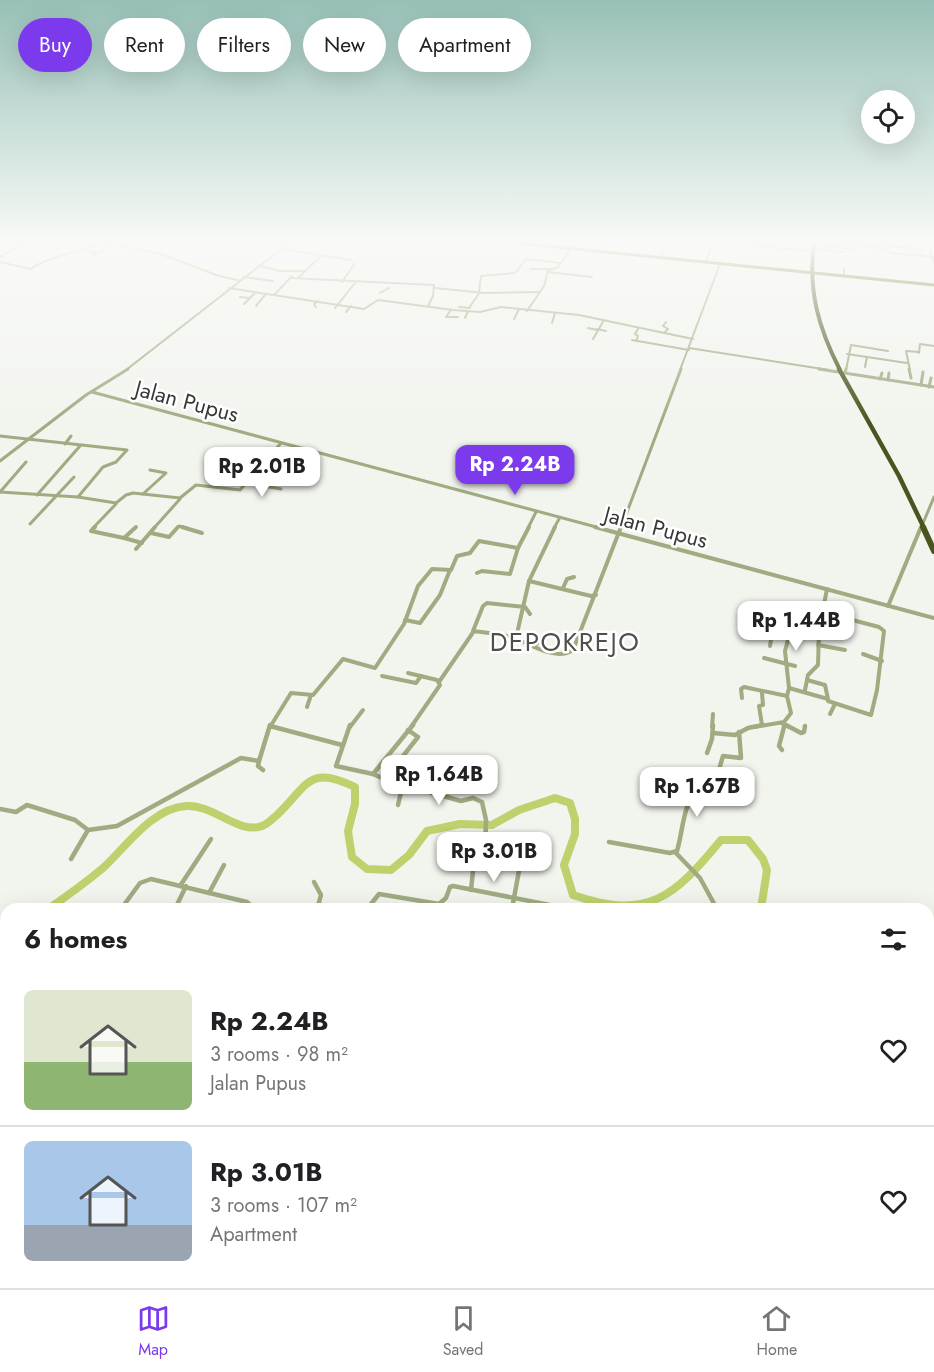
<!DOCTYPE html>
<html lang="en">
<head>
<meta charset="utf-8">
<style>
	body { margin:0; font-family:Jost,sans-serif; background:#f6f6f6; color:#202124; height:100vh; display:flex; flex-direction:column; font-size:22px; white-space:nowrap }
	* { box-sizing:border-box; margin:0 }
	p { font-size:20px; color:#757577 }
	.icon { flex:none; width:33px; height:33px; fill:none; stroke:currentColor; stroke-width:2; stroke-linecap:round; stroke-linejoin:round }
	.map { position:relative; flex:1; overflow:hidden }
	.details { position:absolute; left:0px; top:903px; width:934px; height:386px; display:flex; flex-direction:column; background:#fff; border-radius:18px 18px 0 0; box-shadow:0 6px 24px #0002 }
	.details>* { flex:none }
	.top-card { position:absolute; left:18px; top:18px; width:600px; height:54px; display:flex; gap:12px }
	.buttons { position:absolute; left:861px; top:90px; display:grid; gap:12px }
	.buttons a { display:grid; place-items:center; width:54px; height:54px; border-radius:50%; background:#fff; box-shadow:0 6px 24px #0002; font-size:30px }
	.price { position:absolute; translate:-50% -51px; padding:0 14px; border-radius:12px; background:#fff; color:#222; font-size:20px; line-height:39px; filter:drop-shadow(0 2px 3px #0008) }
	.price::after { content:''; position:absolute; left:50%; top:36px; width:18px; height:14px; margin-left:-9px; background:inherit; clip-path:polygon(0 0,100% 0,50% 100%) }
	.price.selected { background:#7c3aed; color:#fff }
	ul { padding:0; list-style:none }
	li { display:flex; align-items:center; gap:18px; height:150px; padding:0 24px }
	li+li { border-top:2px solid #e0e0e0 }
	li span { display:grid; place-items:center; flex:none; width:168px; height:120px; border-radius:9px; color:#555 }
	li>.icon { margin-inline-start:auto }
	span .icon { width:72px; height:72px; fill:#fffc; stroke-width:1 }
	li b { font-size:26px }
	h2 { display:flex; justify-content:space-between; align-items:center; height:72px; padding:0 24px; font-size:26px }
	.tag { padding:0 21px; border-radius:27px; background:#fff; box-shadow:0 6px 24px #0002; font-size:21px; line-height:54px }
	.tag.selected { background:#7c3aed; color:#fff }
	.tab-bar { display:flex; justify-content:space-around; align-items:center; height:84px; border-top:2px solid #e0e0e0; background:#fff; font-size:16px; color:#757577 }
	.tab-bar a { display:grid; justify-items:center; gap:3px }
	.tab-bar .selected { color:#7c3aed }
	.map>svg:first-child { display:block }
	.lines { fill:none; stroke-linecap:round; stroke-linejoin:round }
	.stream { stroke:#bdd26d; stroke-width:2 }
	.river-far1 { stroke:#bdd26d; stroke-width:8 }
	.river { stroke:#bdd26d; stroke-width:9 }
	.minor-far4 { stroke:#a0ab82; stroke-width:2 }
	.minor-far3 { stroke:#a0ab82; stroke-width:3 }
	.minor-far2 { stroke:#a0ab82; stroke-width:4 }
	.minor-far1 { stroke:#a0ab82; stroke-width:4.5 }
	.minor { stroke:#a0ab82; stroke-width:6 }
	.major { stroke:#5e6d15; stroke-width:3 }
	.highway-far2 { stroke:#49541e; stroke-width:4 }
	.highway-far1 { stroke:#49541e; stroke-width:4.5 }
	.highway { stroke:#49541e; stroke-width:6 }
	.labels { text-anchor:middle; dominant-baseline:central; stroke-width:5; stroke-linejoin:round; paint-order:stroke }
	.street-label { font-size:22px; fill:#373835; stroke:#fff }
	.quarter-label { font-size:26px; letter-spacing:1.5px; fill:#4f504b; stroke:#fff }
</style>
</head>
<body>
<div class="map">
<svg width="934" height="1288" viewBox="0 0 934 1288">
	<rect width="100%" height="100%" fill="#f2f4ee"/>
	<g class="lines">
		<!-- stream -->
		<g class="stream">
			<path d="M0 1079 6 1082"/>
			<path d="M436 1282 447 1288"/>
		</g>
		<!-- river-far1 -->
		<g class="river-far1">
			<path d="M48 909C67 896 85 883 103 868 126 847 152 808 186 806 213 804 239 835 262 826 268 824 272 819 277 815 308 786 307 764 355 787V804L348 831 352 857 367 869 391 870 409 855 427 831 460 824 492 825 519 810 555 798 570 803 575 819V834L564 865 573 895C648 921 674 897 721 840H748L763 859 767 870 761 909"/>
			<path d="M0 923 6 926"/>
		</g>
		<!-- river -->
		<path class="river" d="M689 1282 694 1288"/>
		<!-- minor-far4 -->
		<g class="minor-far4">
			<path d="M106 243 158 253 219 276 238 280"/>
			<path d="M658 243 666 244"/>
			<path d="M675 243 680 244"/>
			<path d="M690 243 701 245"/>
			<path d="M720 243 813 251"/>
			<path d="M836 243 888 249"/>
			<path d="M886 243 890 253 934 257"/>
			<path d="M928 243 934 263"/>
			<path d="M824 246 853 249"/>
			<path d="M887 246 923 249"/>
			<path d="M81 249 97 253"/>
			<path d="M138 249 147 243"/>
			<path d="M282 249 351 260"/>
			<path d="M813 249 843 252"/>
			<path d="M93 256 110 245"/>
			<path d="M0 257 26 243"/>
			<path d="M660 258 666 243"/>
			<path d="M0 262 30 269 45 261 103 243"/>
			<path d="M706 262 712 243"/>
			<path d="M259 266 280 271H305"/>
			<path d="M844 268V276"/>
			<path d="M530 269H551"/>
			<path d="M547 272 592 277"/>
			<path d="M244 277 273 281"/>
			<path d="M291 278 434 285 433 296 428 306"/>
			<path d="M298 278 321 256"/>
			<path d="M342 282 355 263"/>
			<path d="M229 288 364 309 378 300 453 310 480 312 501 307 579 315 693 339"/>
			<path d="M435 288 484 293 540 292"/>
			<path d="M479 292 481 276 515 273 526 259 561 263"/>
			<path d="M380 293 389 288"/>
			<path d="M275 294 292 276"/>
			<path d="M240 297 249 298"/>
			<path d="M244 304 255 293"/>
			<path d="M256 306 265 295"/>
			<path d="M316 307 314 304 318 301"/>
			<path d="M459 307 470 308"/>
			<path d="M335 308 355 283"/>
			<path d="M469 308 480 292"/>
			<path d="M450 311 446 317H458"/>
			<path d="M527 311 544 286 548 271 558 267 571 249"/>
			<path d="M346 312 351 306"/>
			<path d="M465 318 468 311"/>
			<path d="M514 319 519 309"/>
			<path d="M552 323 555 313"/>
			<path d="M588 328 597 330"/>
			<path d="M597 329 606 331"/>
			<path d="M664 333 668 329 663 326 666 322"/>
			<path d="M593 339 604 320"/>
			<path d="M632 340 689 350"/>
			<path d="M636 341 638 336 635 334 638 329"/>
			<path d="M689 348 829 370"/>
			<path d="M919 353 920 344 934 346"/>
			<path d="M847 354 907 363"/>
			<path d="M865 367 867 357"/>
			<path d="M126 370 289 243"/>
			<path d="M680 370 720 264"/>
			<path d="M846 370 851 345 888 351"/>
			<path d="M910 370 906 351 919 352"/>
		</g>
		<!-- minor-far3 -->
		<g class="minor-far3">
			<path d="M819 369 934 387"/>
			<path d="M909 369 911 378"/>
			<path d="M845 373 846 369"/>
			<path d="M880 379 882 373"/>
			<path d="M888 380 889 373"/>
			<path d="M921 385 923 372"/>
			<path d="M929 387 931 378"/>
			<path d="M92 392 600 528"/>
			<path d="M0 436 127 450 116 462 103 467 78 497"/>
			<path d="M65 444 71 436"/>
			<path d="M0 461 86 395 128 369"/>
			<path d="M253 475 265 477"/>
			<path d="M246 483 281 489"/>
			<path d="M0 492 78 497 116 503 126 495 133 493 180 498 196 485 240 490 281 443"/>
			<path d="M0 492 26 462"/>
			<path d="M143 494 166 473 150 470"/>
			<path d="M37 495 80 446"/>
			<path d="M30 524 74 477"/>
			<path d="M93 528 116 504"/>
			<path d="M154 528 180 499"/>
			<path d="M177 528 179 526 187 528"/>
			<path d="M528 528 536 512"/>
			<path d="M554 528 559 519"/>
			<path d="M621 528 681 369"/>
			<path d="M921 528 934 497"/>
		</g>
		<!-- minor-far2 -->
		<g class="minor-far2">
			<path d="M95 527 91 531 124 538"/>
			<path d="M136 527 124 538 142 543"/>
			<path d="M182 527 202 533"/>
			<path d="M595 527 934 618"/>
			<path d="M151 533 169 537 178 527"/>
			<path d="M136 549 155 527"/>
			<path d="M477 573 482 571 510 574 518 548 529 527"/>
			<path d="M529 581 591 596 596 595"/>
			<path d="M563 588 567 579 574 577"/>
			<path d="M888 606 921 527"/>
			<path d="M822 612 879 627 884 631 877 690 871 715 828 701"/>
			<path d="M405 620 420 623 440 595 450 570"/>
			<path d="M783 622 790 632 785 651 789 688"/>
			<path d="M473 631 483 606 487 603 525 607 530 614"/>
			<path d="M516 638 529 581 555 527"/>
			<path d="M818 645 845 650"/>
			<path d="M534 646 549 634"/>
			<path d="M770 646 774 620 848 636"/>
			<path d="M863 654 882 661"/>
			<path d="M764 658 795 666"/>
			<path d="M408 673 437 680 440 685 411 727"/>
			<path d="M382 676 416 683 421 676"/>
			<path d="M439 682 474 631C485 633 496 633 507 636 526 640 554 663 573 650L621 527"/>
			<path d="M805 690 808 675 818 665 819 630 827 589"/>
			<path d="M762 693 763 705 759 706 762 725"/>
			<path d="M742 698 741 689 744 687 787 696"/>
			<path d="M307 707 311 695"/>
			<path d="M830 714 835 704"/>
			<path d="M781 723 789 727"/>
			<path d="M270 726 274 727"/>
			<path d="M270 727 291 693 313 695 343 659 375 668 404 624 418 586 432 569 451 570 457 556 470 553 479 541 518 548"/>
			<path d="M350 727 363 710"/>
			<path d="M712 727 713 714"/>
			<path d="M754 727 784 722 791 713 787 696 789 688 828 699 825 685 807 680"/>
		</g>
		<!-- minor-far1 -->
		<g class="minor-far1">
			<path d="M350 725 336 766 373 774 407 789 422 790 461 801 473 798 482 802 486 820 485 853 516 859 520 865 512 909"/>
			<path d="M786 725 801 733 804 732 805 726"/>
			<path d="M270 726 342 745"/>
			<path d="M713 733 735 735 748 728 763 725"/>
			<path d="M782 750 779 746 784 727"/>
			<path d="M707 753 712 739 713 725"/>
			<path d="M259 761 270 725"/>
			<path d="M392 770 418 737 408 730"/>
			<path d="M373 774 413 725"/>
			<path d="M398 805 402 788"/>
			<path d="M0 809 16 812 27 805 75 820 88 830 117 826 241 758 259 761 258 766 263 770"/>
			<path d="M609 842 670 853 677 851C683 832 683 798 701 786 706 783 710 785 715 783L723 756 741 758 739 732"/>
			<path d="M675 852 700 878 717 909"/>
			<path d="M71 859 88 830"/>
			<path d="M314 882 321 895 317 909"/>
			<path d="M180 886 211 839"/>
			<path d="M471 890 475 852"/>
			<path d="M209 893 224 865"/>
			<path d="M121 909 140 883 151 879 247 902 255 909"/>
			<path d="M175 909 186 886"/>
			<path d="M367 909 379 894 439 904 446 898 450 887 453 886 550 905"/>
			<path d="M0 962 6 964"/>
		</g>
		<!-- minor -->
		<g class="minor">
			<path d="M0 1075 6 1065"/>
			<path d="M0 1086 6 1089"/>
			<path d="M0 1100 6 1091"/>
			<path d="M928 1137 934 1138"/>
			<path d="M416 1282 425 1288"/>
			<path d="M559 1282 571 1288"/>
			<path d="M606 1282 613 1288"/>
			<path d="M909 1282 918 1288"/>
			<path d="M448 1288 450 1282"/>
			<path d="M542 1288 543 1282"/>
			<path d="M870 1288 871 1282"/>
		</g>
		<!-- major -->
		<path class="major" d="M516 243 934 285"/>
		<!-- highway-far2 -->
		<path class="highway-far2" d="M814 243C808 291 818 327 840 370"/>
		<!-- highway-far1 -->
		<path class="highway-far1" d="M839 369 899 476 924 528"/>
		<!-- highway -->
		<path class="highway" d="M923 527 934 551"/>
	</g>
	<!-- sky -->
	<linearGradient id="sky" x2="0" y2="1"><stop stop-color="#97c0b7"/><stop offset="0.57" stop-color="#f9faf7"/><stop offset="1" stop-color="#f9faf7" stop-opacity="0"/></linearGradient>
	<rect width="934" height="424" fill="url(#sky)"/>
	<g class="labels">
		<!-- street labels -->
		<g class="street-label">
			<text transform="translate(187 401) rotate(15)">Jalan Pupus</text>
			<text transform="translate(656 527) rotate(15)">Jalan Pupus</text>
		</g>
		<!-- quarter labels -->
		<g class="quarter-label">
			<text x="565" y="642">DEPOKREJO</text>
		</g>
	</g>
</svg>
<div class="buttons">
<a><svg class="icon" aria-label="locate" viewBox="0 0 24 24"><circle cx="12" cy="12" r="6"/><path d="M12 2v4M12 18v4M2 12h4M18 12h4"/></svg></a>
</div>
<b class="price selected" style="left:515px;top:496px">Rp 2.24B</b>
<b class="price" style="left:262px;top:498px">Rp 2.01B</b>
<b class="price" style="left:796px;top:652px">Rp 1.44B</b>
<b class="price" style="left:439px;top:806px">Rp 1.64B</b>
<b class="price" style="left:697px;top:818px">Rp 1.67B</b>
<b class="price" style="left:494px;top:883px">Rp 3.01B</b>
<div class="top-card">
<a class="tag selected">Buy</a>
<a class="tag">Rent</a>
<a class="tag">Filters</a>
<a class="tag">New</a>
<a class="tag">Apartment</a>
</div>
<section class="details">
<h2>6 homes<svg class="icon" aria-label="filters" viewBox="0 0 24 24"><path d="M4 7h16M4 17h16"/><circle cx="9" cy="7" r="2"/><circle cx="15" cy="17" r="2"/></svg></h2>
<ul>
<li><span style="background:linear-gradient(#dfe7d0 60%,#8fb573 0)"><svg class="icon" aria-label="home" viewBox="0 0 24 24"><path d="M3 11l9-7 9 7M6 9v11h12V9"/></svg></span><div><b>Rp 2.24B</b><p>3 rooms · 98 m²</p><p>Jalan Pupus</p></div><svg class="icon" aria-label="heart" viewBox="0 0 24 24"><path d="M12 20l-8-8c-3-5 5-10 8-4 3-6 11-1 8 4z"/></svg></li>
<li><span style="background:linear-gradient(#a9c7e8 70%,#9aa5b1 0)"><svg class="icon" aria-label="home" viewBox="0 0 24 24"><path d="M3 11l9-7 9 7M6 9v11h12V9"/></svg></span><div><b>Rp 3.01B</b><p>3 rooms · 107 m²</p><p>Apartment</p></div><svg class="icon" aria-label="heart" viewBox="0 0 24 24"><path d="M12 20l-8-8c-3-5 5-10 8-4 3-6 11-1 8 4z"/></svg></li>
</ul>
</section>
</div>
<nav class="tab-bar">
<a class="selected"><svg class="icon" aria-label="map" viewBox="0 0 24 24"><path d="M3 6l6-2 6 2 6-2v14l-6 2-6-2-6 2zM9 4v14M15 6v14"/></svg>Map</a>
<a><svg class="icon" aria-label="saved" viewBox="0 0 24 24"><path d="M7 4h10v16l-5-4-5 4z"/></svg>Saved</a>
<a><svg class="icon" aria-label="home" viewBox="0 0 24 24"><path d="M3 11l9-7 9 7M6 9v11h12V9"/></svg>Home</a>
</nav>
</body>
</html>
